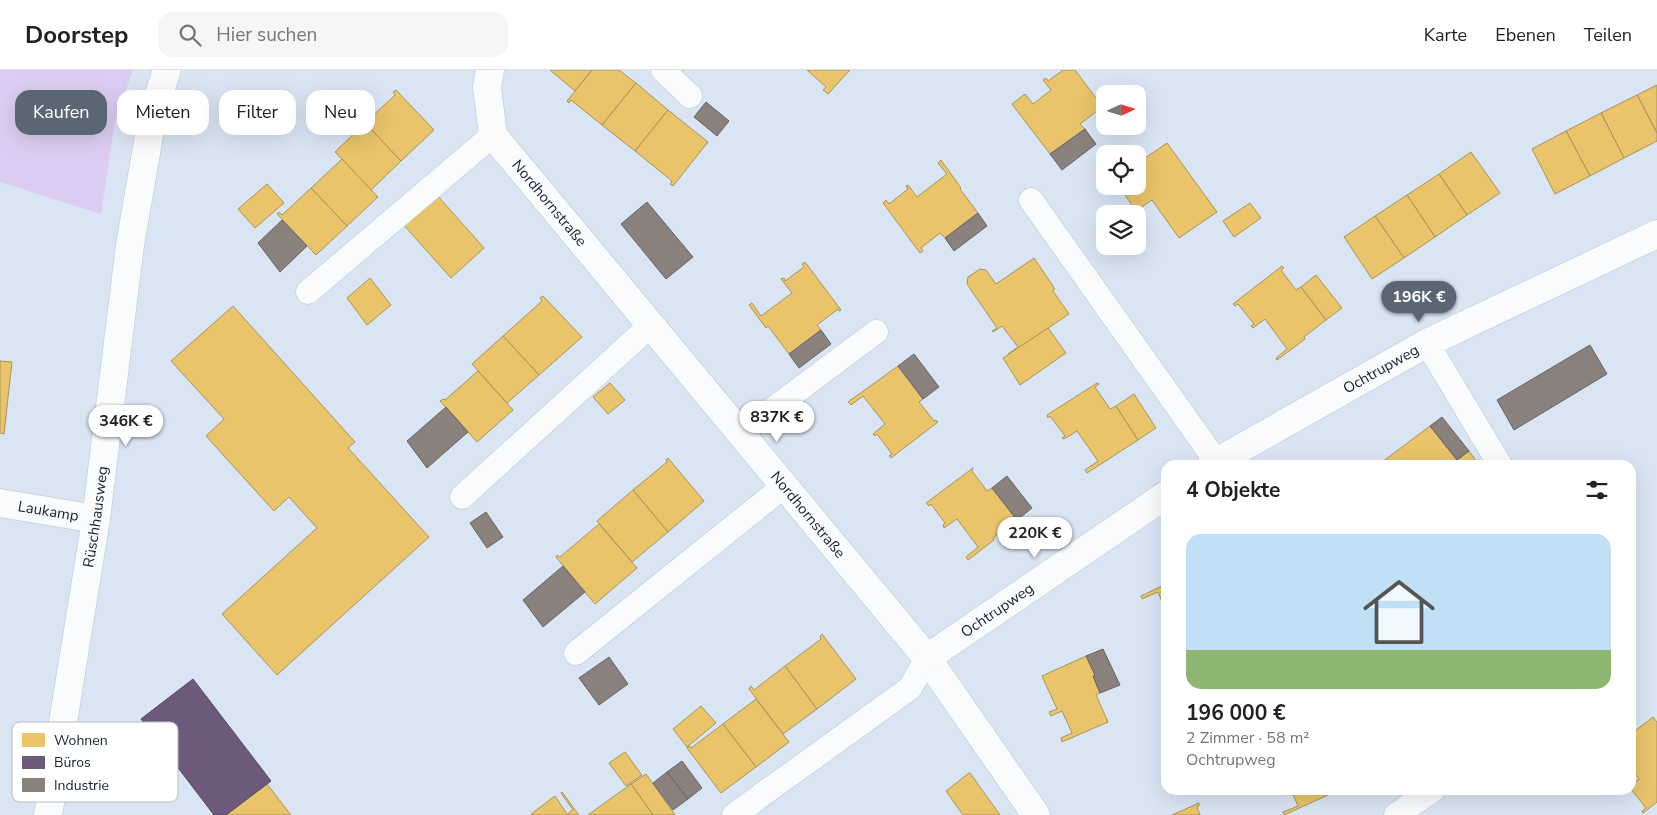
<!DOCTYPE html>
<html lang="de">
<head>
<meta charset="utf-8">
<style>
	body { margin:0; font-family:"Nunito Sans",sans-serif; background:#f6f6f6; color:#222; height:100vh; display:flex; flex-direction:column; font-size:19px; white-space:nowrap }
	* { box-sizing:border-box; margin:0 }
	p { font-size:16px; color:#767676 }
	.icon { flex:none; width:28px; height:28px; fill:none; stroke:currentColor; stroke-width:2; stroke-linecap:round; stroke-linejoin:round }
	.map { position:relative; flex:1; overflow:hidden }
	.sheet { position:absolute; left:1161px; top:390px; width:475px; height:335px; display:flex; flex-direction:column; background:#fff; border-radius:15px; box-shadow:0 5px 20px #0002 }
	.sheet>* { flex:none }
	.guide { position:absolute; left:15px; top:20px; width:475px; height:45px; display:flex; gap:10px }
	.needle { width:32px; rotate:86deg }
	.controls { position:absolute; left:1096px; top:15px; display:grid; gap:10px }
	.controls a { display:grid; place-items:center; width:50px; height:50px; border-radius:10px; background:#fff; box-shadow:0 5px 20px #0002; font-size:25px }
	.price { position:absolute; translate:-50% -42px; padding:0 11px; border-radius:18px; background:#fff; color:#222; font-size:16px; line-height:32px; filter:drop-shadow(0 1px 2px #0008) }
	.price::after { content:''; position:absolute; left:50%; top:30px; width:15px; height:11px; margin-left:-8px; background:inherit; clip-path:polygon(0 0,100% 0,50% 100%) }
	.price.on { background:#5b6675; color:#fff }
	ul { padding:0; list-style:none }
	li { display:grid; align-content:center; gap:10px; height:265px; padding:0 25px }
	li span { display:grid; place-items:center; height:155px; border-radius:15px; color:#555 }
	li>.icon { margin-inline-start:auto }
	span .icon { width:90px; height:90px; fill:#fffc; stroke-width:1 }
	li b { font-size:21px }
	h2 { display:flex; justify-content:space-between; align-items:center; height:60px; padding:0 25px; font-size:21px }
	.pill { padding:0 18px; border-radius:15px; background:#fff; box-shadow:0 5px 20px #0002; font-size:18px; line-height:45px }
	.pill.on { background:#5b6675; color:#fff }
	header { display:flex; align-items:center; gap:30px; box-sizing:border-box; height:70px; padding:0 25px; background:#fff; border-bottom:1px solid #e0e0e0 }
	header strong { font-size:24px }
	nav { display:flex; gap:28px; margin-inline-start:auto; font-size:18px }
	.search { width:350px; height:45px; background:#f6f6f6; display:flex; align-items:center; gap:12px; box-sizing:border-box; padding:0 18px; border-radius:15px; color:#767676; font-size:19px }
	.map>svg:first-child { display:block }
	.green { fill:#dcccf1 }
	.homes { fill:#e9c46a; stroke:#aa9359 }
	.offices { fill:#6d597a; stroke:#534864 }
	.industry { fill:#8a817c; stroke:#676466 }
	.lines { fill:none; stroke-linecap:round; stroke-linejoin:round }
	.lane-casing { stroke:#b8c3d1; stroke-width:25 }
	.street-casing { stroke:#b8c3d1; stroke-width:29 }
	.lane { stroke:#f9fbfd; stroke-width:24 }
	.street { stroke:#f9fbfd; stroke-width:28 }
	.labels { text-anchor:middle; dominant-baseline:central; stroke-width:5; stroke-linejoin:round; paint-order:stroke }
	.street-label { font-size:15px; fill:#162131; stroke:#fff }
	.key { fill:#fff; stroke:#b9bcc1; stroke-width:1 }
	.key-label { font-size:14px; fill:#162131 }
</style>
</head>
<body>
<header>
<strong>Doorstep</strong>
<div class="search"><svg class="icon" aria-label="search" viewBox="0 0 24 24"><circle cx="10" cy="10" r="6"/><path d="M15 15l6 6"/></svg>Hier suchen</div>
<nav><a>Karte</a><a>Ebenen</a><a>Teilen</a></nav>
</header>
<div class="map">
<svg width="1657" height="745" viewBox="0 0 1657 745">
	<rect width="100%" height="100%" fill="#dae5f4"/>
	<!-- green -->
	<path class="green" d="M0 0H133L115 51 101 144 0 112Z"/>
	<!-- homes -->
	<g class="homes">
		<path d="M550 0H592L575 21Z"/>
		<path d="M592 0H619L636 13 602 55 571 30 569 33 567 31Z"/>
		<path d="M807 0H850L828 24 823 20 826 17Z"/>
		<path d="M1063 0H1075L1105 40 1101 38 1080 54 1085 59 1050 84 1012 34 1025 24 1033 34 1051 20 1043 10 1046 8 1048 11Z"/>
		<path d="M636 13 668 40 635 81 602 55Z"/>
		<path d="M1657 15V63L1637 25Z"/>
		<path d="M396 20 434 60 401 91 365 53 395 25 393 22Z"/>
		<path d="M1637 25 1657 63V71L1624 88 1601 43Z"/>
		<path d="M668 40 708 72 673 116 670 114 672 111 635 81Z"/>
		<path d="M1601 43 1624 88 1590 106 1566 61Z"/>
		<path d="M365 53 401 91 371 120 335 82Z"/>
		<path d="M1566 61 1590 106 1555 124 1532 79Z"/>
		<path d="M1167 73 1217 142 1179 168 1152 130 1136 141 1119 116H1138V93Z"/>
		<path d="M1471 82 1500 123 1467 145 1439 104Z"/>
		<path d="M342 89 378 127 347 156 311 118Z"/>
		<path d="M941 90 961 118 960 119 978 143 945 168 940 163 921 178 923 181 920 183 883 133 886 130 889 134 908 119 906 116 908 115 917 127 947 104 938 93Z"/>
		<path d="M1439 104 1467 145 1435 167 1407 125Z"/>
		<path d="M267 114 284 133 255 158 238 139Z"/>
		<path d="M311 118 347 156 316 185 277 144 279 142 282 145Z"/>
		<path d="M436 124 484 178 451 208 402 153Z"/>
		<path d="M1407 125 1435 167 1404 188 1375 146Z"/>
		<path d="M1250 133 1261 148 1234 167 1223 151Z"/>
		<path d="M1375 146 1404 188 1372 209 1344 167Z"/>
		<path d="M1034 188 1055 219 1053 221 1069 244 1009 285 1008 284 1018 277 1002 256 993 262 992 261 997 258 967 214 968 207 980 199 986 200 996 214Z"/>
		<path d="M805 192 841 240 839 241 838 239 817 255 821 260 789 284 768 256 766 258 749 235 752 233 761 246 792 223 781 209 784 208 785 211 804 197 802 194Z"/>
		<path d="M1282 196 1284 198 1281 200 1296 220 1301 217 1326 250 1304 267 1305 269 1277 290 1276 288 1287 279 1265 249 1253 258 1251 256 1254 254 1238 234 1235 236 1233 234Z"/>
		<path d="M1316 205 1342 238 1326 250 1301 217Z"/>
		<path d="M370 208 391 235 367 255 347 228Z"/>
		<path d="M543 226 582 267 539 305 503 266 542 231 540 228Z"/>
		<path d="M233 236 355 372 348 378 429 467 277 605 222 544 317 458 289 427 274 441 206 366 224 349 171 291Z"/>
		<path d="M1048 258 1066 283 1020 315 1003 288Z"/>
		<path d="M503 266 539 305 507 333 472 294Z"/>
		<path d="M0 291 12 292 4 364 0 363Z"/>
		<path d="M898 296 923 329 919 332 934 351 936 350 938 352 891 388 889 386 892 384 877 364 875 366 873 364 885 354 863 326 851 335 848 332Z"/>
		<path d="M478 301 513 340 477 372 440 331 444 329 445 330Z"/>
		<path d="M610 313 625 330 608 344 593 327Z"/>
		<path d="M1097 313 1099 314 1095 317 1110 339 1116 336 1138 370 1087 403 1085 400 1098 391 1077 361 1064 369 1062 368 1065 366 1050 346 1048 348 1047 345Z"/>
		<path d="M1134 324 1156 358 1138 370 1116 336Z"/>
		<path d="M1430 356 1457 390 1469 381 1479 395H1378Z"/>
		<path d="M668 388 704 431 668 462 633 420 667 392 666 390Z"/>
		<path d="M973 398 972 401 987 421 992 418 1017 450 993 468 994 470 968 490 966 487 978 477 957 449 944 458 943 455 945 453 931 434 929 436 926 433Z"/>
		<path d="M633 420 668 462 632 492 597 451Z"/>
		<path d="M599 454 637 498 595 534 556 487 557 485 560 487Z"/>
		<path d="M1166 514V541L1158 522 1142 529 1141 526Z"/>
		<path d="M822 564 856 609 817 639 785 596 821 569 820 566Z"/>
		<path d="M1086 586 1095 605 1093 606 1100 623 1096 625 1108 652 1062 672 1061 668 1072 663 1062 641 1051 646 1049 642 1057 639 1042 606Z"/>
		<path d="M785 596 817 639 783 664 749 619 751 616 754 620Z"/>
		<path d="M756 629 789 672 756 697 723 654Z"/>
		<path d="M701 636 716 653 687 677 673 659Z"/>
		<path d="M1653 647 1657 652V732L1643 743 1642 741 1646 738 1631 719V715L1639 709 1631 699V664Z"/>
		<path d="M723 654 756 697 721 723 687 678 689 676 691 678Z"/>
		<path d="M625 682 642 705 626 716 609 693Z"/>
		<path d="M969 703H970L1000 745H963L946 721Z"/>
		<path d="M646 704 675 745H653L631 714Z"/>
		<path d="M267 714 291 745H226Z"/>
		<path d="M631 714 653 745H588Z"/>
		<path d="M1291 720H1339L1284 745 1283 742 1298 736Z"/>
		<path d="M562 722 579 745H532L531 744 555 726 567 744 573 740 561 723Z"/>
		<path d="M1199 733V736L1197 737 1200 745H1172Z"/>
	</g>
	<!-- offices -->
	<path class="offices" d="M193 609 271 711 226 745H214L141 649Z"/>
	<!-- industry -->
	<g class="industry">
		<path d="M706 32 729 51 717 66 694 47Z"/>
		<path d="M1085 59 1096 74 1062 100 1050 84Z"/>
		<path d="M647 132 693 187 666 209 621 154Z"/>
		<path d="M978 143 987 156 954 181 945 168Z"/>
		<path d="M282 150 307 176 280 202 258 173Z"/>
		<path d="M821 260 831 274 799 298 789 284Z"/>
		<path d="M1590 275 1607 304 1514 360 1497 330Z"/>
		<path d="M914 284 939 317 923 329 898 296Z"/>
		<path d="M446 337 468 362 427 398 407 371Z"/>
		<path d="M1442 347 1469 381 1457 390 1430 356Z"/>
		<path d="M1007 406 1032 438 1017 450 992 418Z"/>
		<path d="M486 442 503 467 487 478 470 453Z"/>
		<path d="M563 496 585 522 543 557 523 530Z"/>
		<path d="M1103 579 1120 615 1100 623 1093 606 1095 605 1086 586Z"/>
		<path d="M609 587 628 614 599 635 579 608Z"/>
		<path d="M682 691 702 718 688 729 667 702Z"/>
		<path d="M667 702 688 729 673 740 653 713Z"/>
	</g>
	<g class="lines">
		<!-- lane casing -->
		<g class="lane-casing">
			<g id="lane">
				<path d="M663 0 690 26"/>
				<path d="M1031 130 1216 391"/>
				<path d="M308 222 493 65"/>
				<path d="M1427 273 1500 395"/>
				<path d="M741 363 876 262"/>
				<path d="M462 427 651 255"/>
				<path d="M576 583 784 416"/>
				<path d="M734 745 910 618 927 588"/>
				<path d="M1396 745 1433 720"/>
			</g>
		</g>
		<!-- street casing -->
		<g class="street-casing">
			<g id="street">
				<path id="s1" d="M490 0 487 17 493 65 927 588 1036 745"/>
				<path id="s2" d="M1211 395 1427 273 1657 164"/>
				<path id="s3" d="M0 433 96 449"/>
				<path id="s4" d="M927 588 1166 425"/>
				<path id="s5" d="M48 745 96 449 130 175 153 43 167 0"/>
			</g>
		</g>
		<!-- lane -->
		<use href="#lane" class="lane"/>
		<!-- street -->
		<use href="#street" class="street"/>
	</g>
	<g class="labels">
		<!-- street labels -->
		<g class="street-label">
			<text stroke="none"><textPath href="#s1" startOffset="154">Nordhornstraße</textPath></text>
			<text stroke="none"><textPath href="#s2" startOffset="195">Ochtrupweg</textPath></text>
			<text stroke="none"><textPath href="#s3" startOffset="49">Laukamp</textPath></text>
			<text stroke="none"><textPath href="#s1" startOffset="559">Nordhornstraße</textPath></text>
			<text stroke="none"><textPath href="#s5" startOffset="302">Rüschhausweg</textPath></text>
			<text stroke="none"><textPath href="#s4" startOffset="85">Ochtrupweg</textPath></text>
		</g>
	</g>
	<!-- legend -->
	<rect x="12" y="652" width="166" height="80" rx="8" class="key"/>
	<rect x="22" y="663" width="23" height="14" fill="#e9c46a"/>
	<rect x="22" y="686" width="23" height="13" fill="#6d597a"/>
	<rect x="22" y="708" width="23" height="14" fill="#8a817c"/>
	<g class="key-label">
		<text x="54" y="675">Wohnen</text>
		<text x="54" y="697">Büros</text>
		<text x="54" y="720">Industrie</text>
	</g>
</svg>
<div class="controls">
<a><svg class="needle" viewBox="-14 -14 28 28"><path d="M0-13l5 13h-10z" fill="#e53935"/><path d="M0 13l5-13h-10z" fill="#767676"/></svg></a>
<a><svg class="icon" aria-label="locate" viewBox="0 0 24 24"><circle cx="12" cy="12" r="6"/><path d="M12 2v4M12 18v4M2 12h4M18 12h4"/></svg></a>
<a><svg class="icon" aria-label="layers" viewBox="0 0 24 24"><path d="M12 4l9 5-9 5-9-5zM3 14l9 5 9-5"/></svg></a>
</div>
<b class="price on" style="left:1419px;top:253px">196K €</b>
<b class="price" style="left:777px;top:373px">837K €</b>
<b class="price" style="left:126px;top:377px">346K €</b>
<b class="price" style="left:1035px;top:489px">220K €</b>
<div class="guide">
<a class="pill on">Kaufen</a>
<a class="pill">Mieten</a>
<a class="pill">Filter</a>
<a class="pill">Neu</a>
</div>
<section class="sheet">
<h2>4 Objekte<svg class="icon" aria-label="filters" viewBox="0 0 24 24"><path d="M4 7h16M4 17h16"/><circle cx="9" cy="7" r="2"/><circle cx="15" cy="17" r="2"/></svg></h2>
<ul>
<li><span style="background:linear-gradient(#bfe0f5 75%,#8fb573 0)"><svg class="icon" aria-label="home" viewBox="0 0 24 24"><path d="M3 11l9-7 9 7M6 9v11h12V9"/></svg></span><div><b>196 000 €</b><p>2 Zimmer · 58 m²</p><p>Ochtrupweg</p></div></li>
</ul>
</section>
</div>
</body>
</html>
